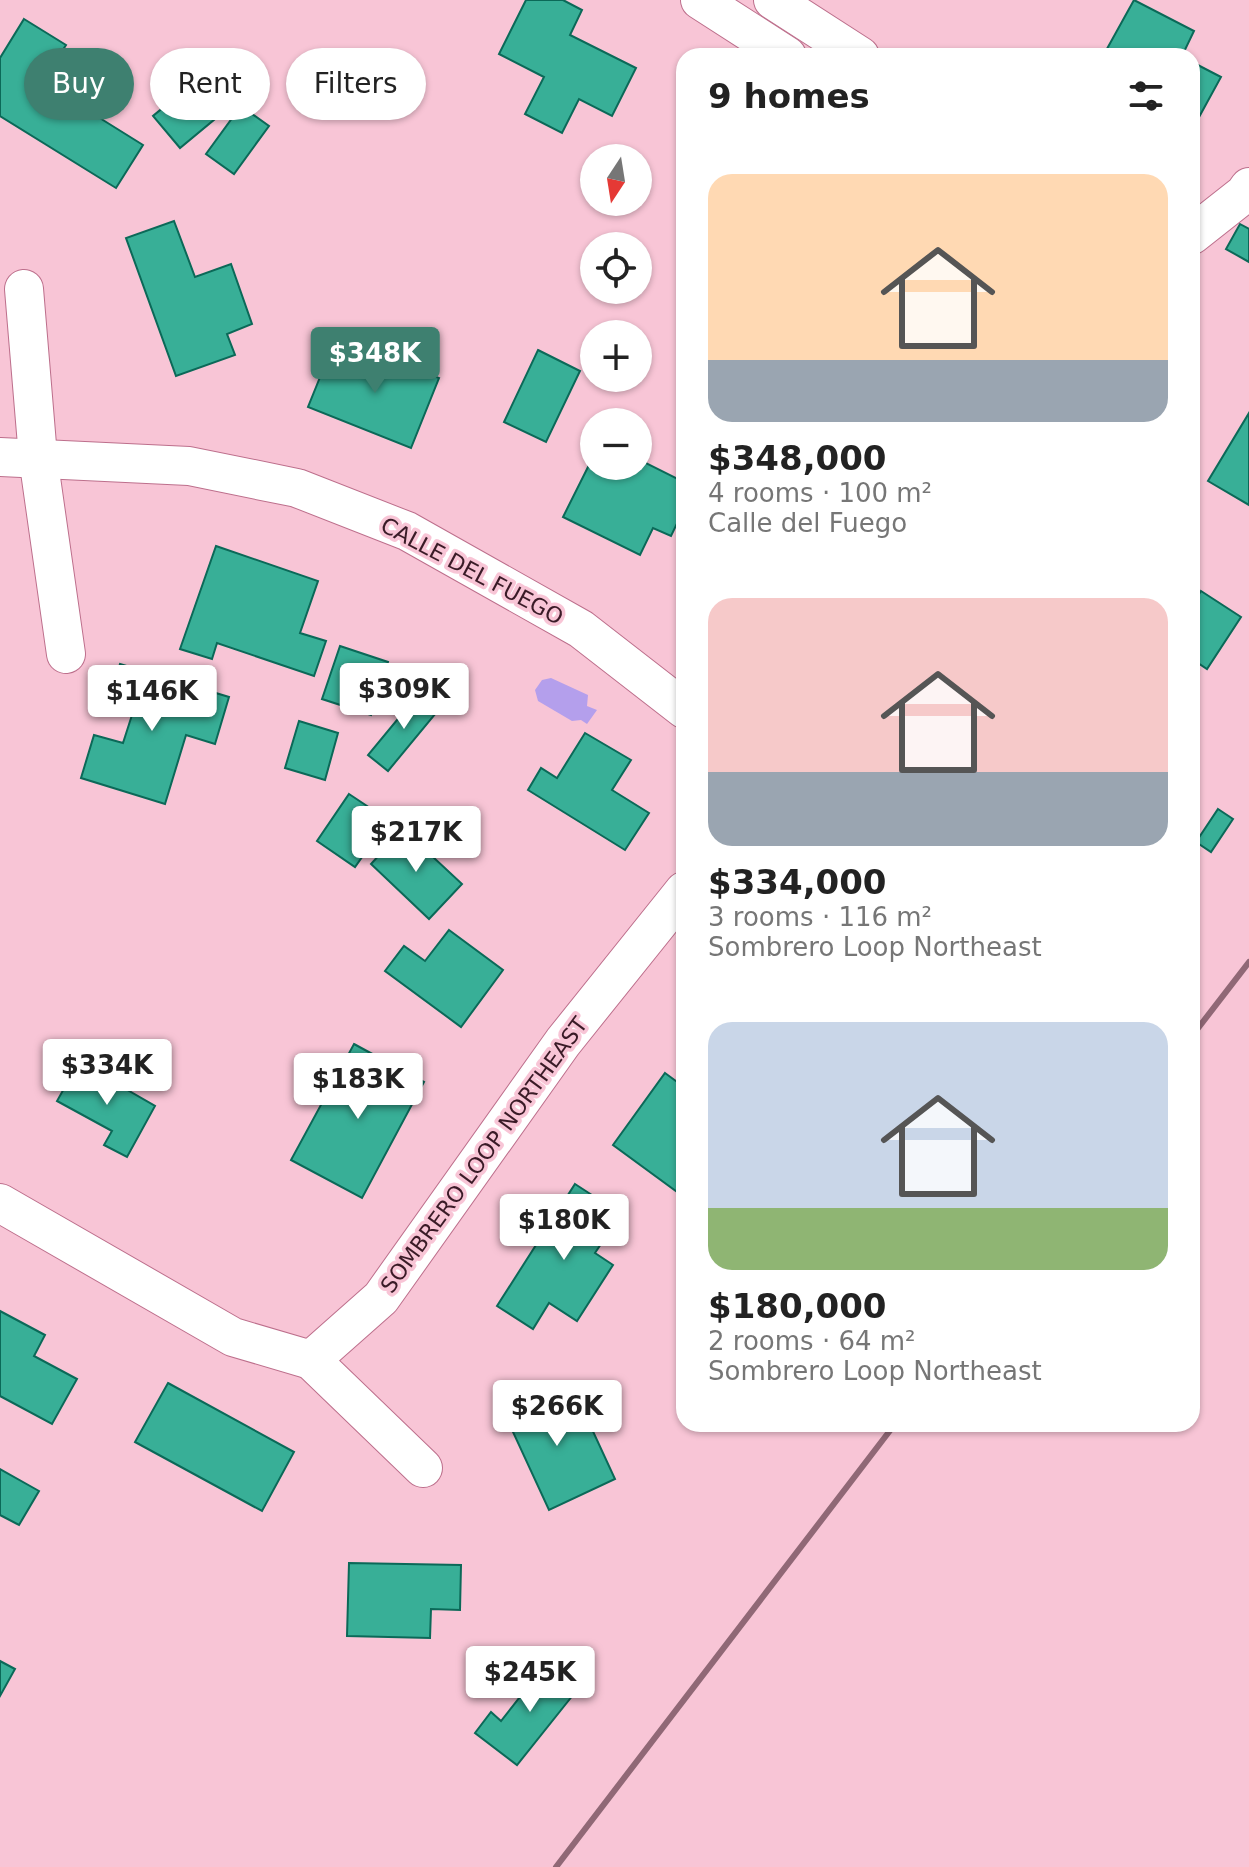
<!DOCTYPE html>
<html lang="en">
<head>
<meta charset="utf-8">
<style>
	body { margin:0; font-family:"DejaVu Sans",sans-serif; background:#f6f6f6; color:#222; height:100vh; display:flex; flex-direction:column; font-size:30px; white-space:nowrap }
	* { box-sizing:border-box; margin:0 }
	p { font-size:26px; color:#767676 }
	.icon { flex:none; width:44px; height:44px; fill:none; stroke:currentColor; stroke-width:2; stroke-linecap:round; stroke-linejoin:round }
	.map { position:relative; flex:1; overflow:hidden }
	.panel { position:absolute; left:676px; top:48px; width:524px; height:1384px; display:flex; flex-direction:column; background:#fff; border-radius:24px; box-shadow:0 2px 6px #0004 }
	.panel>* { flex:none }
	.banner { position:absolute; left:24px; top:48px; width:532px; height:72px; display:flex; gap:16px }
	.needle { width:52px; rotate:192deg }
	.controls { position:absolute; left:580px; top:144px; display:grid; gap:16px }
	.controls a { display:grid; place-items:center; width:72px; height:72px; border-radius:50%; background:#fff; box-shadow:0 2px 6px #0004; font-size:40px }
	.price { position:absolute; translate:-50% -68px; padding:0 18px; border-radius:8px; background:#fff; color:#222; font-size:26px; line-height:52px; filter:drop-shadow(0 2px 4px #0008) }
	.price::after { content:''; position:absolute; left:50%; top:48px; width:24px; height:18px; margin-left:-12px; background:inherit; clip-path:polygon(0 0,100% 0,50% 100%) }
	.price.active { background:#3e8070; color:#fff }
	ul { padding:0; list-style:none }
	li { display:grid; align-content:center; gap:16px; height:424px; padding:0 32px }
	li span { display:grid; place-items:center; height:248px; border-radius:24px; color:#555 }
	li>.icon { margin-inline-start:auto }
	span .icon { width:144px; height:144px; fill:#fffc; stroke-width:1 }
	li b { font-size:34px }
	h2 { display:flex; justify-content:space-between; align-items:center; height:96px; padding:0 32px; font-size:34px }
	.pill { padding:0 28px; border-radius:36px; background:#fff; box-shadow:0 2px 6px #0004; font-size:28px; line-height:72px }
	.pill.active { background:#3e8070; color:#fff }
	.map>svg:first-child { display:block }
	.water { fill:#b49fec }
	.building { fill:#38af97; stroke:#0b6958; stroke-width:2 }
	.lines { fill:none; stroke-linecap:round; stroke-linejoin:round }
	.minor-casing { stroke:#bd6f8c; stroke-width:40 }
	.minor { stroke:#fff; stroke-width:38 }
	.rail { stroke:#906876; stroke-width:6 }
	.labels { text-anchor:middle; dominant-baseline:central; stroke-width:7; stroke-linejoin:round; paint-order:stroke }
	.street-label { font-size:22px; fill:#3a1b27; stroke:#f8c5d6 }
</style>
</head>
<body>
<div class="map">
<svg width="1249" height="1867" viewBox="0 0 1249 1867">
	<rect width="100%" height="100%" fill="#f8c5d6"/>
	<!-- water -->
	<path class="water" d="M551 678 588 695 587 706 597 710 587 724 581 720 572 721 538 701 535 690 542 680Z"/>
	<!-- building -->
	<g class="building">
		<path d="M526 0H563L582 10 570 35 636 68 612 116 579 99 562 133 525 114 544 77 499 54Z"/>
		<path d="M1134 0 1194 31 1182 56H1103Z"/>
		<path d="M24 19 66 45 42 82 143 145 116 188 0 116V58Z"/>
		<path d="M1192 62 1221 77 1192 130Z"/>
		<path d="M200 77 227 109 180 148 153 116Z"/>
		<path d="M241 106 269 126 234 174 206 154Z"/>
		<path d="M174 221 195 277 231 264 252 324 227 334 235 355 176 376 126 238Z"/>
		<path d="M1240 224 1249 229V262L1226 249Z"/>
		<path d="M352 344 439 378 411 448 308 407 327 360 343 367Z"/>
		<path d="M538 350 580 371 546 442 504 422Z"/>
		<path d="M1249 413V505L1208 481Z"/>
		<path d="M594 455V466H638V459L684 482V509L671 536 653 528 640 555 563 517Z"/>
		<path d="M216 546 318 581 300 633 326 641 314 676 217 643 212 659 180 649Z"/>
		<path d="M1201 591 1241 617 1207 669 1192 659V605Z"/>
		<path d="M340 646 388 662 371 715 322 699Z"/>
		<path d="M120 664 229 697 215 744 186 735 165 804 81 778 94 735 123 743 132 715 107 707Z"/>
		<path d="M421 691 441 707 388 771 368 755Z"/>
		<path d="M299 721 338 733 325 780 285 768Z"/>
		<path d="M585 733 631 760 612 790 649 813 625 850 528 790 541 768 557 778Z"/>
		<path d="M349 794 388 820 355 867 317 841Z"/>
		<path d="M1218 809 1233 819 1211 852 1196 842Z"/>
		<path d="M403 829 462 884 429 919 371 864Z"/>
		<path d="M449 930 503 970 461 1027 385 971 404 946 425 961Z"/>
		<path d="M354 1044 424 1082 362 1198 291 1160Z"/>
		<path d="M79 1062 155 1106 127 1157 104 1145 112 1131 57 1101Z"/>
		<path d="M665 1073 684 1087V1197L613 1145Z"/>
		<path d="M575 1184 621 1214 595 1253 613 1265 577 1321 549 1303 533 1329 497 1306Z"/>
		<path d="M0 1311 45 1335 34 1356 77 1379 52 1424 0 1396Z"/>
		<path d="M168 1383 294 1452 262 1511 135 1442Z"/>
		<path d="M546 1385 564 1423 585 1414 615 1479 549 1510 501 1406Z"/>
		<path d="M0 1469 39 1491 19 1525 0 1515Z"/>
		<path d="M349 1563 461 1565 460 1610 431 1609 430 1638 347 1636Z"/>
		<path d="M549 1660 581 1685 517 1765 475 1733 491 1712 501 1721Z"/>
		<path d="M0 1661 15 1669 0 1696Z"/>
	</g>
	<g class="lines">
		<!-- minor casing -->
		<g class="minor-casing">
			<g id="minor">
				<path d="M700 0 787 56"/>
				<path d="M773 0 860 56"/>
				<path d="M1192 235 1244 194 1249 187"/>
				<path d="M24 289 38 457 66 654"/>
				<path d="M0 457 189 466 297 488 407 531 581 629 684 709"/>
				<path d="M0 1203 233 1337 311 1360 381 1298 563 1042 684 891"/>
				<path d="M311 1360 423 1468"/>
			</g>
		</g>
		<!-- minor -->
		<use href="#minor" class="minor"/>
		<!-- rail -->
		<g class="rail">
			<path d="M1192 1036 1249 962"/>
			<path d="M556 1867 895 1424"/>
		</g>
	</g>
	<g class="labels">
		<!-- street labels -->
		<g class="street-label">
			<text transform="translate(472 571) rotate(28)">CALLE DEL FUEGO</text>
			<text transform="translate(484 1155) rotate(-54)">SOMBRERO LOOP NORTHEAST</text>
		</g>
	</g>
</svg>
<div class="controls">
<a><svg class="needle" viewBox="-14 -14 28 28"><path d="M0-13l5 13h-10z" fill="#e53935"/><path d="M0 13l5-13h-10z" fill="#767676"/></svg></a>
<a><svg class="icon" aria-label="locate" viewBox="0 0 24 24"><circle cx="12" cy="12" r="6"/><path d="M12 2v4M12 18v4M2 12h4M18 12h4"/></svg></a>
<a>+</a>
<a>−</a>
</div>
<b class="price active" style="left:375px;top:395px">$348K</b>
<b class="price" style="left:404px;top:731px">$309K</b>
<b class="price" style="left:152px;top:733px">$146K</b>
<b class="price" style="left:416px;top:874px">$217K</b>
<b class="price" style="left:107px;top:1107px">$334K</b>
<b class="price" style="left:358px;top:1121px">$183K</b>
<b class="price" style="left:564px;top:1262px">$180K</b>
<b class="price" style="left:557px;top:1448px">$266K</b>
<b class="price" style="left:530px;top:1714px">$245K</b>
<div class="banner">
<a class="pill active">Buy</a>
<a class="pill">Rent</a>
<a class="pill">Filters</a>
</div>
<section class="panel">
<h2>9 homes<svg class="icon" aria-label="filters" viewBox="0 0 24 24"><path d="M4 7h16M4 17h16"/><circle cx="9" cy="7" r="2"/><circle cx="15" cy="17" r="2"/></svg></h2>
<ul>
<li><span style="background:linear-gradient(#ffd9b3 75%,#9aa5b1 0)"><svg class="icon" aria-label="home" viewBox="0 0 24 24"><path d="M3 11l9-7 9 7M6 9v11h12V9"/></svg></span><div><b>$348,000</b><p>4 rooms · 100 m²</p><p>Calle del Fuego</p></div></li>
<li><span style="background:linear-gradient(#f6c9c9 70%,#9aa5b1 0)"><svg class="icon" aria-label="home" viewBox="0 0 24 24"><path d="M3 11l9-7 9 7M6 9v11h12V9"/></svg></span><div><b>$334,000</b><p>3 rooms · 116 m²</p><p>Sombrero Loop Northeast</p></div></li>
<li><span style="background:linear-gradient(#c9d6e8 75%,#8fb573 0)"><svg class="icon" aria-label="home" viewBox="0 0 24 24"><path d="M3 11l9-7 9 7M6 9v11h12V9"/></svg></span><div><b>$180,000</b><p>2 rooms · 64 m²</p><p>Sombrero Loop Northeast</p></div></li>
</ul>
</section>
</div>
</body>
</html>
